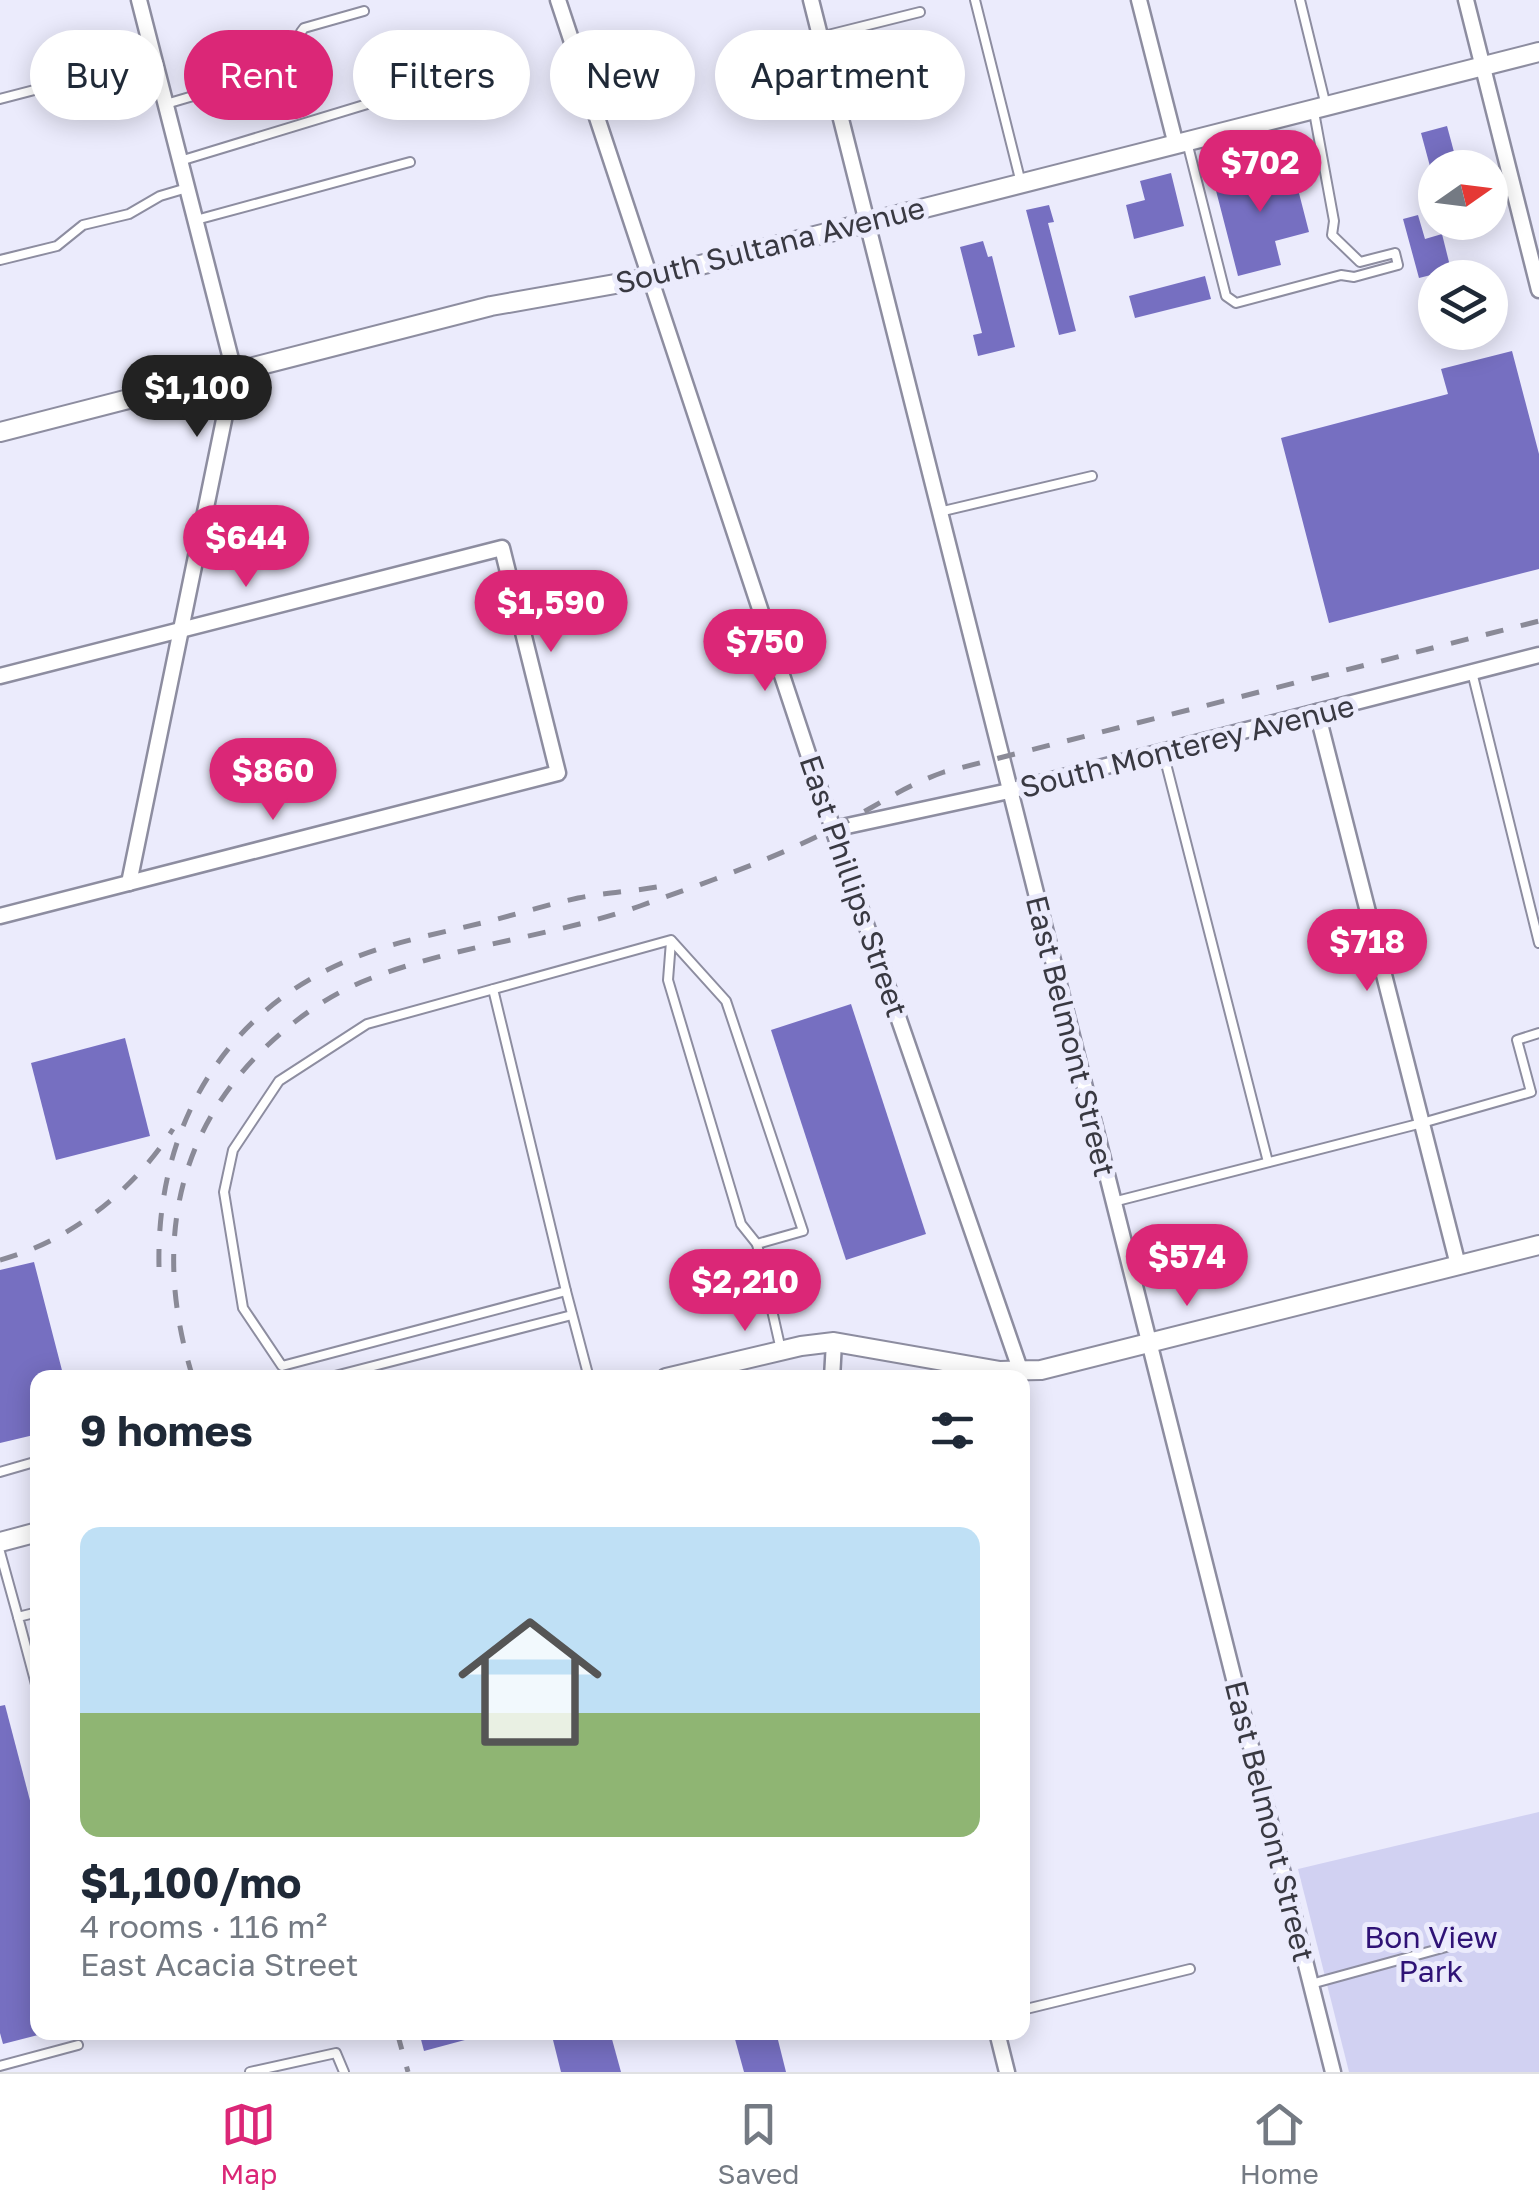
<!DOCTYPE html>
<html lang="en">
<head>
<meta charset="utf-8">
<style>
	body { margin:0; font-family:"Golos Text",sans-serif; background:#f6f6f7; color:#1f2937; height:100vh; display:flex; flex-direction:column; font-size:38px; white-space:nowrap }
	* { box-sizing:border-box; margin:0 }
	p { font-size:32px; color:#747a83 }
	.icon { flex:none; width:55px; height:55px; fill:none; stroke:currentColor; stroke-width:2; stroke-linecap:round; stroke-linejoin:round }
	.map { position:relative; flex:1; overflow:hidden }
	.side { position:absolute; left:30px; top:1370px; width:1000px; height:670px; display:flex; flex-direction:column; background:#fff; border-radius:20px; box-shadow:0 5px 25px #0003 }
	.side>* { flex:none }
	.banner { position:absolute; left:30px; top:30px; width:1000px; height:90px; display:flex; gap:20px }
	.needle { width:65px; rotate:76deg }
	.tools { position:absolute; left:1418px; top:150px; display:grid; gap:20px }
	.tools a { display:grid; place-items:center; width:90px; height:90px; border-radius:50%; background:#fff; box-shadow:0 5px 25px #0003; font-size:50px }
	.price { position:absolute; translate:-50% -85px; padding:0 22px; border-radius:35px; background:#db2777; color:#fff; font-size:32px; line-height:65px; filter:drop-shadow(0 2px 5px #0008) }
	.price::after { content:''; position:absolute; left:50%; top:60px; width:30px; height:22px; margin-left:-15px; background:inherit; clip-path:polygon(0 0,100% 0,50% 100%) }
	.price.active { background:#222; color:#fff }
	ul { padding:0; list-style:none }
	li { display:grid; align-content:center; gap:20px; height:530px; padding:0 50px }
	li span { display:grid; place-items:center; height:310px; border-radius:20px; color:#555 }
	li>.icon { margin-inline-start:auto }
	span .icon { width:180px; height:180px; fill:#fffc; stroke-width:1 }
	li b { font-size:42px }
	h2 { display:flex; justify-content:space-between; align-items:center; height:120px; padding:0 50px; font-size:42px }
	.chip { padding:0 35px; border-radius:45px; background:#fff; box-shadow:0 5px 25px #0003; font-size:35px; line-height:90px }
	.chip.active { background:#db2777; color:#fff }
	.tab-bar { display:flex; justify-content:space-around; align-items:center; height:140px; border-top:2px solid #e0e1e3; background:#fff; font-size:28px; color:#747a83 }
	.tab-bar a { display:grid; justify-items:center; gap:5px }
	.tab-bar .active { color:#db2777 }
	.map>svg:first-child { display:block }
	.green { fill:#d1d1f2 }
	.building { fill:#766fc1 }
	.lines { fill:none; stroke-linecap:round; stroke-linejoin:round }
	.service-casing { stroke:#8d8da0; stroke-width:12 }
	.minor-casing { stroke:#8d8da0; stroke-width:19 }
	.tertiary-casing { stroke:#8d8da0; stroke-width:22 }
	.service { stroke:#fff; stroke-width:8 }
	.minor { stroke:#fff; stroke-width:14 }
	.tertiary { stroke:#fff; stroke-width:18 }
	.rail { stroke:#8a8a97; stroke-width:5; stroke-dasharray:18 18; stroke-linecap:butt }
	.labels { text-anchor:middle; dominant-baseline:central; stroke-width:10; stroke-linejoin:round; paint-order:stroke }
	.street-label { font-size:30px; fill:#393942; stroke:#ebebfc }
	.park-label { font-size:30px; fill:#2f1376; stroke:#ebebfc }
</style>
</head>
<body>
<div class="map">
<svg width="1539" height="2072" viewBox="0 0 1539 2072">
	<rect width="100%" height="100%" fill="#ebebfc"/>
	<!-- green -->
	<path class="green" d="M1539 1812V2072H1349L1298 1869Z"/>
	<!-- building -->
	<g class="building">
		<path d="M1447 126 1457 163 1431 170 1421 133Z"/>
		<path d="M1291 162 1309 232 1275 241 1281 265 1238 276 1213 179Z"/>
		<path d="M1171 173 1184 226 1134 239 1126 205 1145 200 1140 181Z"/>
		<path d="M1049 205 1054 222 1048 223 1076 331 1059 335 1026 210Z"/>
		<path d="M1418 215 1425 239 1442 234 1451 270 1419 278 1403 219Z"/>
		<path d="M983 241 988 257 992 256 1015 347 978 356 973 335 982 333 960 247Z"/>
		<path d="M1205 276 1211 299 1135 318 1129 296Z"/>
		<path d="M1512 351 1539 454V569L1329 623 1281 438 1448 394 1441 369Z"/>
		<path d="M851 1004 926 1234 846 1260 771 1030Z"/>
		<path d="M125 1038 150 1136 56 1160 31 1063Z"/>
		<path d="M34 1262 64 1378H38V1434L0 1443V1270Z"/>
		<path d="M5 1705 38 1831V2035L3 2044 0 2033V1706Z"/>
		<path d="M419 2032H476V2037L424 2051Z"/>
		<path d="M551 2032H610L621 2072H561Z"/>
		<path d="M733 2032H776L786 2072H744Z"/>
	</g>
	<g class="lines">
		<!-- service casing -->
		<g class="service-casing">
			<g id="service">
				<path d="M975 0 1021 183"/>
				<path d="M1300 0 1326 106"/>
				<path d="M820 37 920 12"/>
				<path d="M0 99 154 59"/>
				<path d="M166 104 295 66 299 63 301 32 304 28 364 11"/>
				<path d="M1187 142 1226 296 1236 303 1341 275 1354 277 1398 265 1395 253 1360 262 1332 235 1334 221 1314 112"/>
				<path d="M180 161 397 95 409 83 401 49"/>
				<path d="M196 220 410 162"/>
				<path d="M0 260 57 246 83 225 129 214 160 196 187 188"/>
				<path d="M939 512 1092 476"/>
				<path d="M1472 672 1539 943"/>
				<path d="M1163 752 1268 1162"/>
				<path d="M671 941 668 980 741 1224 757 1244"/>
				<path d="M493 989 566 1291 282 1366 243 1308 224 1192 233 1150 279 1081 367 1024 671 940 726 1001 803 1231 757 1244 781 1350"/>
				<path d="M1113 1202 1422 1123 1531 1092 1517 1040 1539 1033"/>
				<path d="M566 1291 589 1378"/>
				<path d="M327 1378 572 1315"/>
				<path d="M0 1472 38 1461"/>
				<path d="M0 1552 18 1617"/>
				<path d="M38 1612 18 1617 38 1692"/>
				<path d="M1311 1984 1468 1941"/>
				<path d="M1022 2010 1190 1969"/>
				<path d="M0 2066 78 2045"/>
				<path d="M250 2072 336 2053 344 2072"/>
			</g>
		</g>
		<!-- minor casing -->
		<g class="minor-casing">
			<g id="minor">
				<path d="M558 0 833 829 1021 1372"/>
				<path d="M811 0 1333 2072"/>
				<path d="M1139 0 1176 145"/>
				<path d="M1466 0 1539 290"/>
				<path d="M0 676 502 548 558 773 0 916"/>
				<path d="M1317 712 1458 1265"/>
				<path d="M833 829 1009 791 1539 655"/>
				<path d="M129 883 234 371 139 0"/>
				<path d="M832 1378 834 1342"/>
				<path d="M997 2032 1007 2072"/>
			</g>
		</g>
		<!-- tertiary casing -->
		<g class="tertiary-casing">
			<g id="tertiary">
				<path d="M0 432 491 306 649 278 1539 52"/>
				<path d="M666 1378 801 1346 834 1342 1000 1371 1041 1370 1539 1245"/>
				<path d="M0 1542 38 1532"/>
			</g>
		</g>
		<!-- service -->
		<use href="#service" class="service"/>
		<!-- minor -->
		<use href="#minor" class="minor"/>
		<!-- tertiary -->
		<use href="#tertiary" class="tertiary"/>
		<!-- rail -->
		<g class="rail">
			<path d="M0 1260C71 1241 134 1190 173 1129"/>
			<path d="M159 1267C156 1134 218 1017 344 962 387 943 436 934 482 923 514 915 546 905 578 898 608 892 639 891 668 885"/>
			<path d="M193 1378C152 1248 174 1125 280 1034 307 1011 335 992 369 979 456 945 552 937 640 906 699 885 760 864 816 837 860 817 898 788 944 772L1539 621"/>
			<path d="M397 2032 408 2072"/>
		</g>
	</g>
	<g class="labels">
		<!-- street labels -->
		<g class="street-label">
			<text transform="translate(770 245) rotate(-14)">South Sultana Avenue</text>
			<text transform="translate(1187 746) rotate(-14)">South Monterey Avenue</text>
			<text transform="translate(854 886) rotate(71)">East Phillips Street</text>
			<text transform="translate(1071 1036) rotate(76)">East Belmont Street</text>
			<text transform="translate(1270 1821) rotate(76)">East Belmont Street</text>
		</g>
		<!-- park labels -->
		<g class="park-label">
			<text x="1431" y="1937">Bon View<tspan x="1431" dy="34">Park</tspan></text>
		</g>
	</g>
</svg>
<div class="tools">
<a><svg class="needle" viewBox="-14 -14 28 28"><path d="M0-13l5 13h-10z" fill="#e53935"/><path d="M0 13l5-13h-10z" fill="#747a83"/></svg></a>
<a><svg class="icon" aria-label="layers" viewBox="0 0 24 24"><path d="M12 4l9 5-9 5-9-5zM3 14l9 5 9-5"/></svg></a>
</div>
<b class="price" style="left:1260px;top:215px">$702</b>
<b class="price active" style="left:197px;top:440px">$1,100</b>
<b class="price" style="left:246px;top:590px">$644</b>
<b class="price" style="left:551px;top:655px">$1,590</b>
<b class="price" style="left:765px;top:694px">$750</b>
<b class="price" style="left:273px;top:823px">$860</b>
<b class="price" style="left:1367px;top:994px">$718</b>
<b class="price" style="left:1187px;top:1309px">$574</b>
<b class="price" style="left:745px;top:1334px">$2,210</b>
<div class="banner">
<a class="chip">Buy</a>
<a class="chip active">Rent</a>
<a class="chip">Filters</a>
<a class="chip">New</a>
<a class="chip">Apartment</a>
</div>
<section class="side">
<h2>9 homes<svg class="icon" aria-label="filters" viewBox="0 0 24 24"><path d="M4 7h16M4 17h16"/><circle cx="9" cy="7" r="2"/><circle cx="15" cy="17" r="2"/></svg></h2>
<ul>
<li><span style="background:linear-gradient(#bfe0f5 60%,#8fb573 0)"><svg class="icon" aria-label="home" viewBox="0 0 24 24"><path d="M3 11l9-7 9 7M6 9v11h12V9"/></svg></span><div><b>$1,100/mo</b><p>4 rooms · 116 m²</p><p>East Acacia Street</p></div></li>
</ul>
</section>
</div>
<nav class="tab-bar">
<a class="active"><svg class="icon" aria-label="map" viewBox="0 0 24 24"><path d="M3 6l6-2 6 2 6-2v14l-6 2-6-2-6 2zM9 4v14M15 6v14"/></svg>Map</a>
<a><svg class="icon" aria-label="saved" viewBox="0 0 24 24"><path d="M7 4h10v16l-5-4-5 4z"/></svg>Saved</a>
<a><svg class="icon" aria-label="home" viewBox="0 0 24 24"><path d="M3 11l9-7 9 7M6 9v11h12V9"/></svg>Home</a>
</nav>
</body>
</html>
